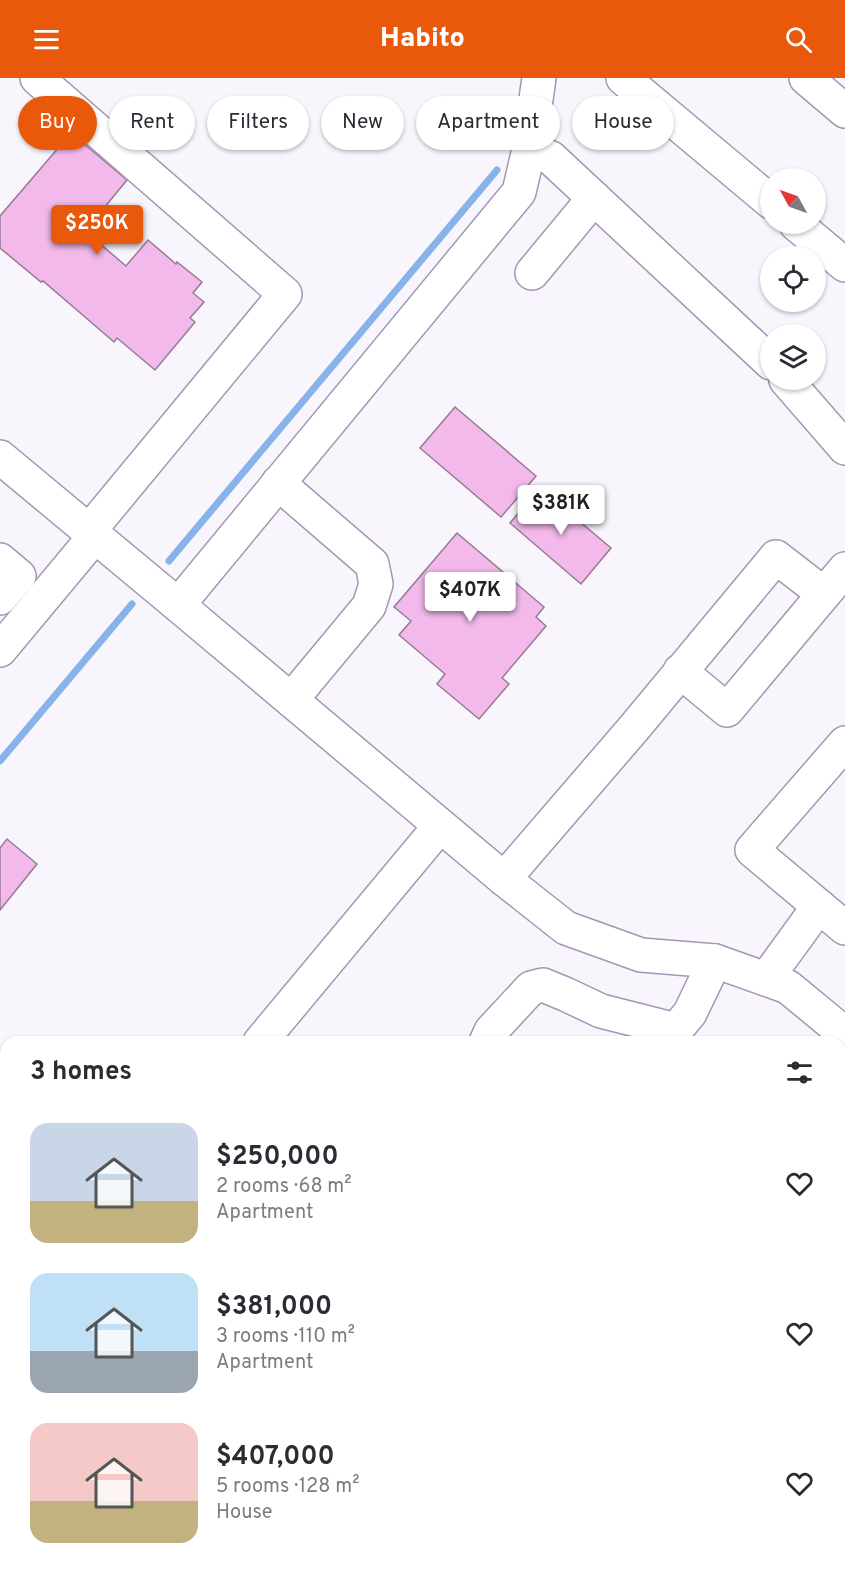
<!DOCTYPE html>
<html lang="en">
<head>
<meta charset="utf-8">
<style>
	body { margin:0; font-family:Overpass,sans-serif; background:#f7f7f7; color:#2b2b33; height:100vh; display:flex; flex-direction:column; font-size:22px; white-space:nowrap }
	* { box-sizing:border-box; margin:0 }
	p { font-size:20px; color:#7c7c81 }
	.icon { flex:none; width:33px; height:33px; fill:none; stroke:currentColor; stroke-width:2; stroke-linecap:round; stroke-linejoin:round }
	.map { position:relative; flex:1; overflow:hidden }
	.details { position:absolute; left:0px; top:958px; width:846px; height:536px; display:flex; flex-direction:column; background:#fff; border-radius:18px 18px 0 0; box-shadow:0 2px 4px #0004 }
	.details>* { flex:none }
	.hud { position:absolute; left:18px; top:18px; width:810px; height:54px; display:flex; gap:12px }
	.needle { width:39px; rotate:310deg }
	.controls { position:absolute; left:760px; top:90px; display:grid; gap:12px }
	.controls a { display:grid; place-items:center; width:66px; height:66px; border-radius:50%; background:#fff; box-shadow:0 2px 4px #0004; font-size:30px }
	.price { position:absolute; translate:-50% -51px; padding:0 14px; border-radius:6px; background:#fff; color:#222; font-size:20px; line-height:39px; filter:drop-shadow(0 2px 3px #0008) }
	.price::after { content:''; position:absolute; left:50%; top:36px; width:18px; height:14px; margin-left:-9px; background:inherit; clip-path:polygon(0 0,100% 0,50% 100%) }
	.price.selected { background:#ea580c; color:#fff }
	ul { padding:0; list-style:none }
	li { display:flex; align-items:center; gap:18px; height:150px; padding:0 30px }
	li span { display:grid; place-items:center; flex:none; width:168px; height:120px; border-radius:18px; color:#555 }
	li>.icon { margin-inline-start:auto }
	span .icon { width:72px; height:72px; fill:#fffc; stroke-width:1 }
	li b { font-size:26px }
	h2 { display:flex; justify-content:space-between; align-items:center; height:72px; padding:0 30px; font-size:26px }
	.tag { padding:0 21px; border-radius:27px; background:#fff; box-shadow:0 2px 4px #0004; font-size:21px; line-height:54px }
	.tag.selected { background:#ea580c; color:#fff }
	header { display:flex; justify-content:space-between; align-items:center; height:78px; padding:0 30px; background:#ea580c; color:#fff; font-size:27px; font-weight:800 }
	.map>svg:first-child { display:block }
	.built { fill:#f0e9f9 }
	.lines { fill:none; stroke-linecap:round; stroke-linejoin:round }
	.stream { stroke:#87b3ea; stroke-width:7 }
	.building { fill:#f3b9eb; stroke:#967c93; stroke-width:1.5 }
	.minor-casing { stroke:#a496b5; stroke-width:36 }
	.minor { stroke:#fff; stroke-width:33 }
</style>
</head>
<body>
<header><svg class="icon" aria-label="menu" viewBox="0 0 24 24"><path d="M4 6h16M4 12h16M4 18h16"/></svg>Habito<svg class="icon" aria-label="search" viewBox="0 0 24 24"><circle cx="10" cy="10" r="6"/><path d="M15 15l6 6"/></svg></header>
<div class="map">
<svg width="845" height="1493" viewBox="0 0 845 1493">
	<rect width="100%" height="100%" fill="#f8f5fc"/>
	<!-- built -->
	<path class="built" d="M0 1276 6 1282V1488H713V1493H0Z"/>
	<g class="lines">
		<!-- stream -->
		<g class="stream">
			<path d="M169 483 497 92"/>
			<path d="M0 683 132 526"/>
		</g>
	</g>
	<!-- building -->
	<g class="building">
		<path d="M71 55 127 102 85 153 126 188 148 162 176 186 177 184 202 204 193 215 204 224 190 240 195 244 155 292 117 260 114 264 43 203 41 204 0 170V138Z"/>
		<path d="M455 329 536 398 501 439 420 370Z"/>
		<path d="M540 410 611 470 581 506 510 445Z"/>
		<path d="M457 455 544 529 536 539 546 548 502 600 509 606 479 641 437 606 445 596 399 557 411 543 394 529Z"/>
		<path d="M7 761 37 786 0 832V770Z"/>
		<path d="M840 1053 845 1058V1229L840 1235Z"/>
		<path d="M795 1488H836L841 1493H791Z"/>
	</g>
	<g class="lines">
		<!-- minor casing -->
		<g class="minor-casing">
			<g id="minor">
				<path d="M37 0 285 216 89 453"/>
				<path d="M623 0 771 124"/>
				<path d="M806 0 845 33"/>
				<path d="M529 71 551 80 771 285"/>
				<path d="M796 146 845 187"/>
				<path d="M532 195 594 120"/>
				<path d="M786 302 845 370"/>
				<path d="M0 379 178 527 504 801 566 850 641 877 715 883 788 909 845 956"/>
				<path d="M278 405 372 486 376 506 369 528 291 622"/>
				<path d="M0 482 19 498 0 520"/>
				<path d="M178 527 519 114 529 71 539 0"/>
				<path d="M0 572 95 458"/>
				<path d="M680 593 727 632 824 516"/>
				<path d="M845 665 752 772 845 850"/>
				<path d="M504 801 634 650 776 479 824 516 845 491"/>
				<path d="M766 901 819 828"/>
				<path d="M260 964 440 748"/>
				<path d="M486 964 491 953 531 910 543 907 565 916 601 933 676 952"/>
				<path d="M666 964 690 935 715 883"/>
				<path d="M840 1326 845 1320"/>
			</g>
		</g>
		<!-- minor -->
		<use href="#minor" class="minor"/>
	</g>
</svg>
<div class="controls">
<a><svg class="needle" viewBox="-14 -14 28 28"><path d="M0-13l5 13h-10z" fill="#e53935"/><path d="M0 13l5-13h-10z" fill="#7c7c81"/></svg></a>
<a><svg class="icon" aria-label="locate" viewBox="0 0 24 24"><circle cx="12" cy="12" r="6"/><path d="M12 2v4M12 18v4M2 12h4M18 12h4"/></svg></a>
<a><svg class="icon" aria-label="layers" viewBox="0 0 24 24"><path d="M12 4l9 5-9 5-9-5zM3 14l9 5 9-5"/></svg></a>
</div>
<b class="price selected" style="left:97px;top:178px">$250K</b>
<b class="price" style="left:561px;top:458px">$381K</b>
<b class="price" style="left:470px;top:545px">$407K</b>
<div class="hud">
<a class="tag selected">Buy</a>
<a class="tag">Rent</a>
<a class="tag">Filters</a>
<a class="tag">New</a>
<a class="tag">Apartment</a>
<a class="tag">House</a>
</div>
<section class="details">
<h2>3 homes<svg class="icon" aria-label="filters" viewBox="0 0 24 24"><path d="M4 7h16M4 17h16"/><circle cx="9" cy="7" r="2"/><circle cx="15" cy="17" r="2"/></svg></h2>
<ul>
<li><span style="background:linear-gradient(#c9d6e8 65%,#c2b280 0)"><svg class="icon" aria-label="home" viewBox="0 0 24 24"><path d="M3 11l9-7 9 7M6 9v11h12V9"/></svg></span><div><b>$250,000</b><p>2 rooms · 68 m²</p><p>Apartment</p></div><svg class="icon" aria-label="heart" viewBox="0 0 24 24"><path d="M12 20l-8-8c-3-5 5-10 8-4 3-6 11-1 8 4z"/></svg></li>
<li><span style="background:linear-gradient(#bfe0f5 65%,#9aa5b1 0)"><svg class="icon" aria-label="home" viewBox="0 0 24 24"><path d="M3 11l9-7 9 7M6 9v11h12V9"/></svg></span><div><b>$381,000</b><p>3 rooms · 110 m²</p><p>Apartment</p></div><svg class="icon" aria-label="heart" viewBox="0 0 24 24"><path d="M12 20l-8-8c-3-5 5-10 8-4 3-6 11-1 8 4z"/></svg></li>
<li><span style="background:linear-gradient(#f6c9c9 65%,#c2b280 0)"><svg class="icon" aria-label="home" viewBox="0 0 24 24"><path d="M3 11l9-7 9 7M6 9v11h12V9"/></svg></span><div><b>$407,000</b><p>5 rooms · 128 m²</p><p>House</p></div><svg class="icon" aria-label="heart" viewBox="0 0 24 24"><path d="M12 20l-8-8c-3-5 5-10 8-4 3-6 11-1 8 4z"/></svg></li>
</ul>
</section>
</div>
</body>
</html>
